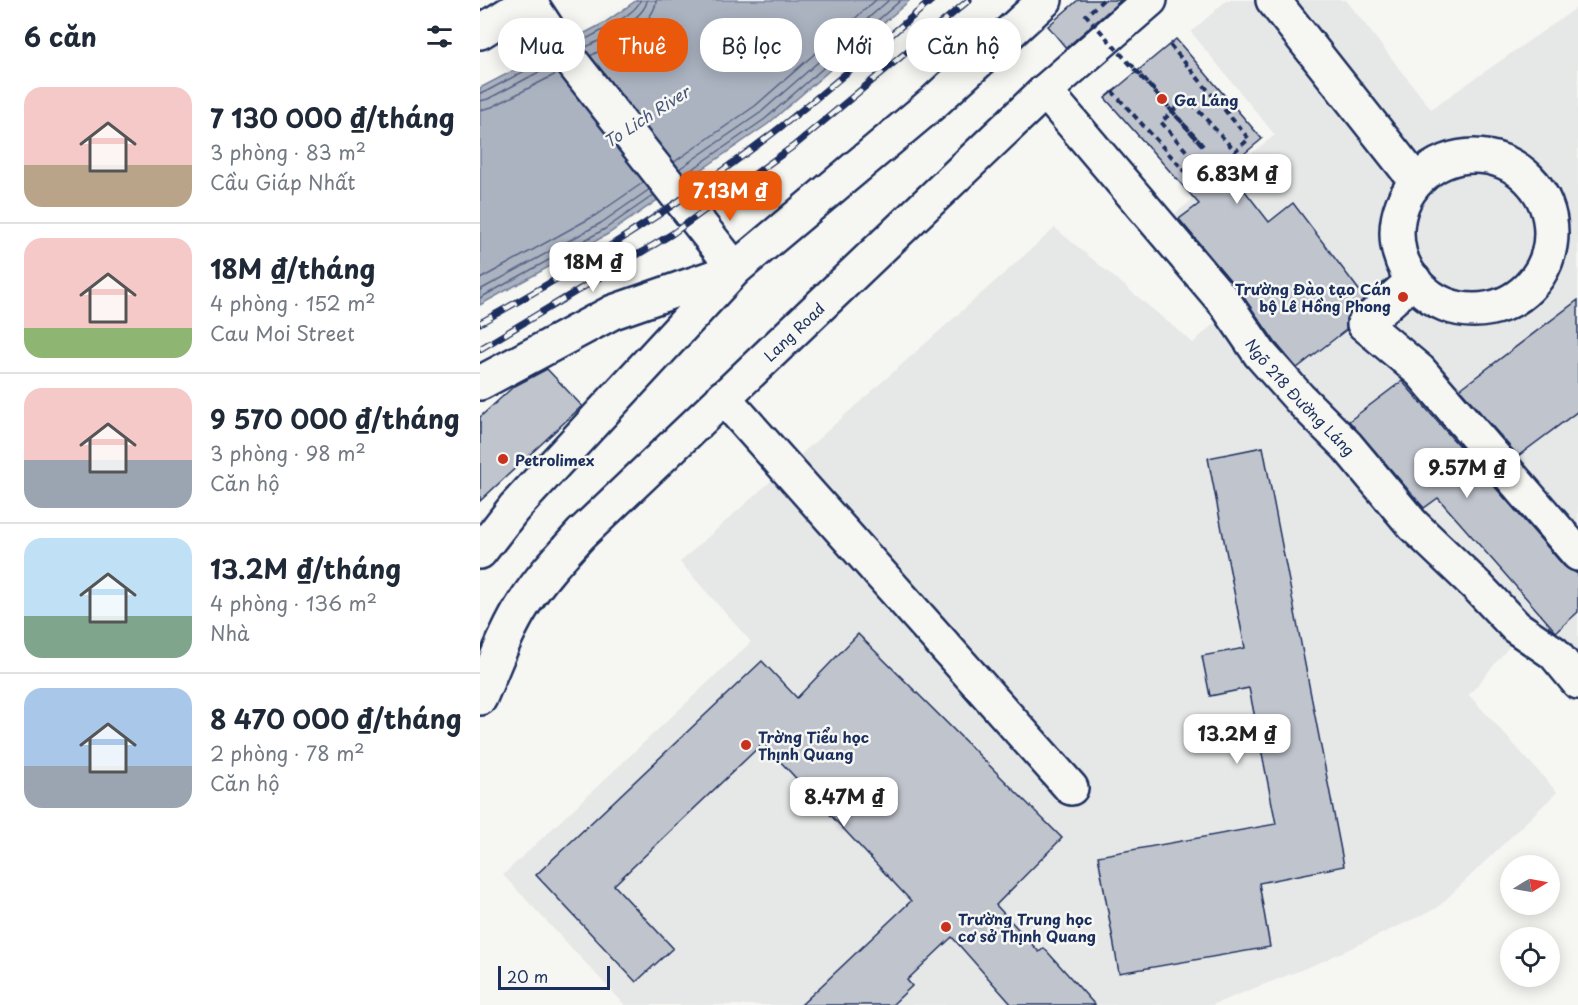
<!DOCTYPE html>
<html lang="vi">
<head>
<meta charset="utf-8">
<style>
	body { margin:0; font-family:"Playpen Sans",sans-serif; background:#f6f6f7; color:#1f2937; height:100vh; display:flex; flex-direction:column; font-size:22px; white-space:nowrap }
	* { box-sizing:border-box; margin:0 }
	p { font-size:20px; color:#747a83 }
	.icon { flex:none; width:33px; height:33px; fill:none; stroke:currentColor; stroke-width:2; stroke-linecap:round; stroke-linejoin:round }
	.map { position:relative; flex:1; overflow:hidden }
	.sheet { display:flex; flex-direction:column; background:#fff; width:480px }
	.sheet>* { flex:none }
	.guide { position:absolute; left:18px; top:18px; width:570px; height:54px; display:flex; gap:12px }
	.needle { width:39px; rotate:80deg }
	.fabs { position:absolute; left:1020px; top:855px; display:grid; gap:12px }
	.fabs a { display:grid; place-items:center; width:60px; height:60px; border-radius:50%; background:#fff; box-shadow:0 3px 15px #0003; font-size:30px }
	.scale { position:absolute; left:18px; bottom:15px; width:112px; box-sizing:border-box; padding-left:6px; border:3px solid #1b2f5e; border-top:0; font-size:16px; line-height:21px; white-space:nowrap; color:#1b2f5e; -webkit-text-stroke:4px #f6f6f2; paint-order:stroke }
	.price { position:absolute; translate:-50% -51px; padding:0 14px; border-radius:12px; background:#fff; color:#222; font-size:20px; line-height:39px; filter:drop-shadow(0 2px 3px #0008) }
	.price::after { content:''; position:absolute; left:50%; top:36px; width:18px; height:14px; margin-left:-9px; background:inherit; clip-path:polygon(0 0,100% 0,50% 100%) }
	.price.selected { background:#ea580c; color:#fff }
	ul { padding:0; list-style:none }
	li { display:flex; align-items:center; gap:18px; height:150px; padding:0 24px }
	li+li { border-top:2px solid #e0e1e3 }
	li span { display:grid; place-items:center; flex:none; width:168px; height:120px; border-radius:18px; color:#555 }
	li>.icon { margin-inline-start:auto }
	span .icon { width:72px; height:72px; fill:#fffc; stroke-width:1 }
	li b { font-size:26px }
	h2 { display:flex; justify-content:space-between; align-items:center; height:72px; padding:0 24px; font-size:26px }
	.chip { padding:0 21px; border-radius:24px; background:#fff; box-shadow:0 3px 15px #0003; font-size:21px; line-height:54px }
	.chip.selected { background:#ea580c; color:#fff }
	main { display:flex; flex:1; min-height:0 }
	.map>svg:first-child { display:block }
	.built { fill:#e6e7e7 }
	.water { fill:#abb2c0; stroke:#717e99; stroke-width:1.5 }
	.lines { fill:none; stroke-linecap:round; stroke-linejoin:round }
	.shore { stroke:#556385; stroke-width:1.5 }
	.building { fill:#c0c4cd; stroke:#1b2f5e; stroke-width:1.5 }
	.minor-casing { stroke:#1b2f5e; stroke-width:38 }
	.major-casing { stroke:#1b2f5e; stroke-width:38 }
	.path { stroke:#1b2f5e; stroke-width:4; stroke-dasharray:6 4.5; stroke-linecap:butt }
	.minor { stroke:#f6f6f2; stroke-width:33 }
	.major { stroke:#f6f6f2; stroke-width:33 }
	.rail-casing { stroke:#1b2f5e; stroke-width:7 }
	.rail { stroke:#f6f6f2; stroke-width:4.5; stroke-dasharray:14; stroke-linecap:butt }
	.path-bridge { stroke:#1b2f5e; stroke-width:4; stroke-dasharray:6 4.5; stroke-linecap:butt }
	.poi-dot { fill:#c8321e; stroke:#f6f6f2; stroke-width:2 }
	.labels { text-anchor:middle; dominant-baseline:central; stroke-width:5; stroke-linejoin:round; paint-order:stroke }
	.poi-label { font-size:15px; font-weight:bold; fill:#1b2f5e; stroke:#f6f6f2; text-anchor:start }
	.street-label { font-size:15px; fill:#1b2f5e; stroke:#f6f6f2 }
	.water-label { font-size:16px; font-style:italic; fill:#46567b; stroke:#f6f6f2 }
</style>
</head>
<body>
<main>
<section class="sheet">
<h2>6 căn<svg class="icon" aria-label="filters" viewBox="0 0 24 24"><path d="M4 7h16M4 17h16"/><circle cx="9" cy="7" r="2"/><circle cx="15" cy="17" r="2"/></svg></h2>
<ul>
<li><span style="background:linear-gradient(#f6c9c9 65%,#b9a48a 0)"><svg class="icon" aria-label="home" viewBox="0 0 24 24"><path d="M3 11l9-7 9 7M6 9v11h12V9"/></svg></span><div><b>7 130 000 ₫/tháng</b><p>3 phòng · 83 m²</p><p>Cầu Giáp Nhất</p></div></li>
<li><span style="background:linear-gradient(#f6c9c9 75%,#8fb573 0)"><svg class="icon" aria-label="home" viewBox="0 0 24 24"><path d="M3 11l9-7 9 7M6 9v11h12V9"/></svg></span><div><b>18M ₫/tháng</b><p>4 phòng · 152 m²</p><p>Cau Moi Street</p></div></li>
<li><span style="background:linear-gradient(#f6c9c9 60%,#9aa5b1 0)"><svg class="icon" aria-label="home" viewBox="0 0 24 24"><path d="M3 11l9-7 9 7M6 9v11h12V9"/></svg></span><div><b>9 570 000 ₫/tháng</b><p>3 phòng · 98 m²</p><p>Căn hộ</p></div></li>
<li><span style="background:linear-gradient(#bfe0f5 65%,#7fa58c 0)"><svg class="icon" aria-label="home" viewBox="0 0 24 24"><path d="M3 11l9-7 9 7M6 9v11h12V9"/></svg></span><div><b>13.2M ₫/tháng</b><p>4 phòng · 136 m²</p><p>Nhà</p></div></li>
<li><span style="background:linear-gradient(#a9c7e8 65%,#9aa5b1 0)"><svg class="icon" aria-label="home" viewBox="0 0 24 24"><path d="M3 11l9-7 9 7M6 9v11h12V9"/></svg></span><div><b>8 470 000 ₫/tháng</b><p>2 phòng · 78 m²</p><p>Căn hộ</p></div></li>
</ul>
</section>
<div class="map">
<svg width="1098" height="1005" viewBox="0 0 1098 1005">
	<rect width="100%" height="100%" fill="#f6f6f2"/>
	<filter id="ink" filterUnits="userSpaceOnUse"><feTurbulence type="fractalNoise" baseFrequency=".0167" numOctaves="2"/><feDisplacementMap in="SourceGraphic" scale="12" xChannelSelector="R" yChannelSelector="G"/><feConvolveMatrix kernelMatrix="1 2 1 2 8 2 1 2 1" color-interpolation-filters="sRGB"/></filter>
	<g filter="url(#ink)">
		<!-- built -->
		<g class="built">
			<path d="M747 0H866L951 109 1098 7V676L945 530 688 219 795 135 711 32Z"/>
			<path d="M575 228 713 343 746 312 1038 636 989 695 1077 792 957 908 841 962 732 1005H145L23 875 271 642 200 562Z"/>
		</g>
		<!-- water -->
		<path class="water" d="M157 0H430L288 124 128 234 0 305V88L124 23Z"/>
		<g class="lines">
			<!-- shore -->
			<g class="shore">
				<path d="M100 42C113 35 158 14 160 0"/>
				<path d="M104 48C121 40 166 19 167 0"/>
				<path d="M110 56C130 45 176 25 176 0"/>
				<path d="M0 93 5 92 67 59"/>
				<path d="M0 101 8 99 72 65"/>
				<path d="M0 110 12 107 78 73"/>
				<path d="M194 162 275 106 396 0"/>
				<path d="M199 169 280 113 409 0"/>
				<path d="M204 175 285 119 421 0"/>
				<path d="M0 279 116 215 164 182"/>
				<path d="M0 290 121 223 170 189"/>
				<path d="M0 298 125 229 174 195"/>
			</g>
		</g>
		<!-- building -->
		<g class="building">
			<path d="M598 0H641L586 48 568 26Z"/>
			<path d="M696 39 782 139 747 168 789 222 813 203 885 298 872 310 866 318V330L817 368 795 342 760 292 699 219 719 204 625 98Z"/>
			<path d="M1098 300V411L1038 456 980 389Z"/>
			<path d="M67 369 102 406 0 501V417L33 387Z"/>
			<path d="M922 381 1084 566 1098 574V612L1076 632 958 498 944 508 869 421Z"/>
			<path d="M783 447 864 866 779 883 790 947 639 973 618 856 796 824 769 688 730 696 722 656 765 648 728 458Z"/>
			<path d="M378 634 582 838 516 905 559 952 564 948 615 1005H532L472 937 427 980 432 986 412 1005H321L431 901 283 743 134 885 193 948 156 982 56 875 282 661 317 698Z"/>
		</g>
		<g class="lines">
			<!-- minor casing -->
			<g class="minor-casing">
				<g id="minor">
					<path d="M793 0 936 181"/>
					<path id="s1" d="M565 91 746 304 780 354 820 399 867 446 933 525 998 587 1036 627 1074 653 1098 682"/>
					<circle cx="994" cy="233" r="77"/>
					<path d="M934 280 884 324 940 371 1098 554"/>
					<path d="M243 397 591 788"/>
				</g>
			</g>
			<!-- major casing -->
			<g class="major-casing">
				<g id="major">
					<path d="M49 1 74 39 255 269"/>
					<path d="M0 32 51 0"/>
					<path d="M0 383 133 312 251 271"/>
					<path d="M0 552 34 508 255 269 454 102 565 0"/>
					<path id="s2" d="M0 698C14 666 26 631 45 602 61 577 81 556 101 534L565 91 670 0"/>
				</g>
			</g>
			<!-- path -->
			<g class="path">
				<path d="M690 45 769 139 755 151 716 108"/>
				<path d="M650 63 723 146"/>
				<path d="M632 91 719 187 729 177 681 122 692 112"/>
			</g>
			<!-- minor -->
			<use href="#minor" class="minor"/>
			<!-- major -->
			<use href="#major" class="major"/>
			<!-- rail casing -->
			<g class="rail-casing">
				<g id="rail">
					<path d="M0 323C104 265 207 200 302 126 353 86 402 42 452 0"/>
					<path d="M0 349 192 234 315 145 489 0"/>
				</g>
			</g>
			<!-- rail -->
			<use href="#rail" class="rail"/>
			<!-- path-bridge -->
			<g class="path-bridge">
				<path d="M623 0 606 15 723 146"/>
				<path d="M692 112 706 97 716 108"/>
			</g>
		</g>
	</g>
	<!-- markers -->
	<g class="poi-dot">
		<circle cx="682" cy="99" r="6"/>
		<circle cx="923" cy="297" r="6"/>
		<circle cx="23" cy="459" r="6"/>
		<circle cx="266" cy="745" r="6"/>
		<circle cx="466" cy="927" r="6"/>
	</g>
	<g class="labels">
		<!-- poi labels -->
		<g class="poi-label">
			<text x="694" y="99">Ga Láng</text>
			<text x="911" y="288" text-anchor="end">Trường Đào tạo Cán<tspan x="911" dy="17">bộ Lê Hồng Phong</tspan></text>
			<text x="35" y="459">Petrolimex</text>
			<text x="278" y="736">Trờng Tiểu học<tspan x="278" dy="17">Thịnh Quang</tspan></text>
			<text x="478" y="918">Trường Trung học<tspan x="478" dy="17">cơ sở Thịnh Quang</tspan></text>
		</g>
		<!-- street labels -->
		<g class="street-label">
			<text stroke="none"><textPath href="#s2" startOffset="488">Lang Road</textPath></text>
			<text stroke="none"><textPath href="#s1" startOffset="399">Ngõ 218 Đường Láng</textPath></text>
		</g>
		<!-- water labels -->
		<g class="water-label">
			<text transform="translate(166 116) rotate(-33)">To Lich River</text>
		</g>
	</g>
</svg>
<div class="fabs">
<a><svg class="needle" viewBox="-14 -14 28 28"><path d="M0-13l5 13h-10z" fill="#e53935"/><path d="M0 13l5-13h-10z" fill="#747a83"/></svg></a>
<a><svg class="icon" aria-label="locate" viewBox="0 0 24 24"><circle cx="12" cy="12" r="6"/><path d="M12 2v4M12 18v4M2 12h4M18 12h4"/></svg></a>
</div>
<div class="scale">20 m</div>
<b class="price" style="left:757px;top:205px">6.83M ₫</b>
<b class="price selected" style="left:250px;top:222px">7.13M ₫</b>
<b class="price" style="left:113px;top:293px">18M ₫</b>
<b class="price" style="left:987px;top:499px">9.57M ₫</b>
<b class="price" style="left:757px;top:765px">13.2M ₫</b>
<b class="price" style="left:364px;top:828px">8.47M ₫</b>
<div class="guide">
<a class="chip">Mua</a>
<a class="chip selected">Thuê</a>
<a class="chip">Bộ lọc</a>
<a class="chip">Mới</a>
<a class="chip">Căn hộ</a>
</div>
</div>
</main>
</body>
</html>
